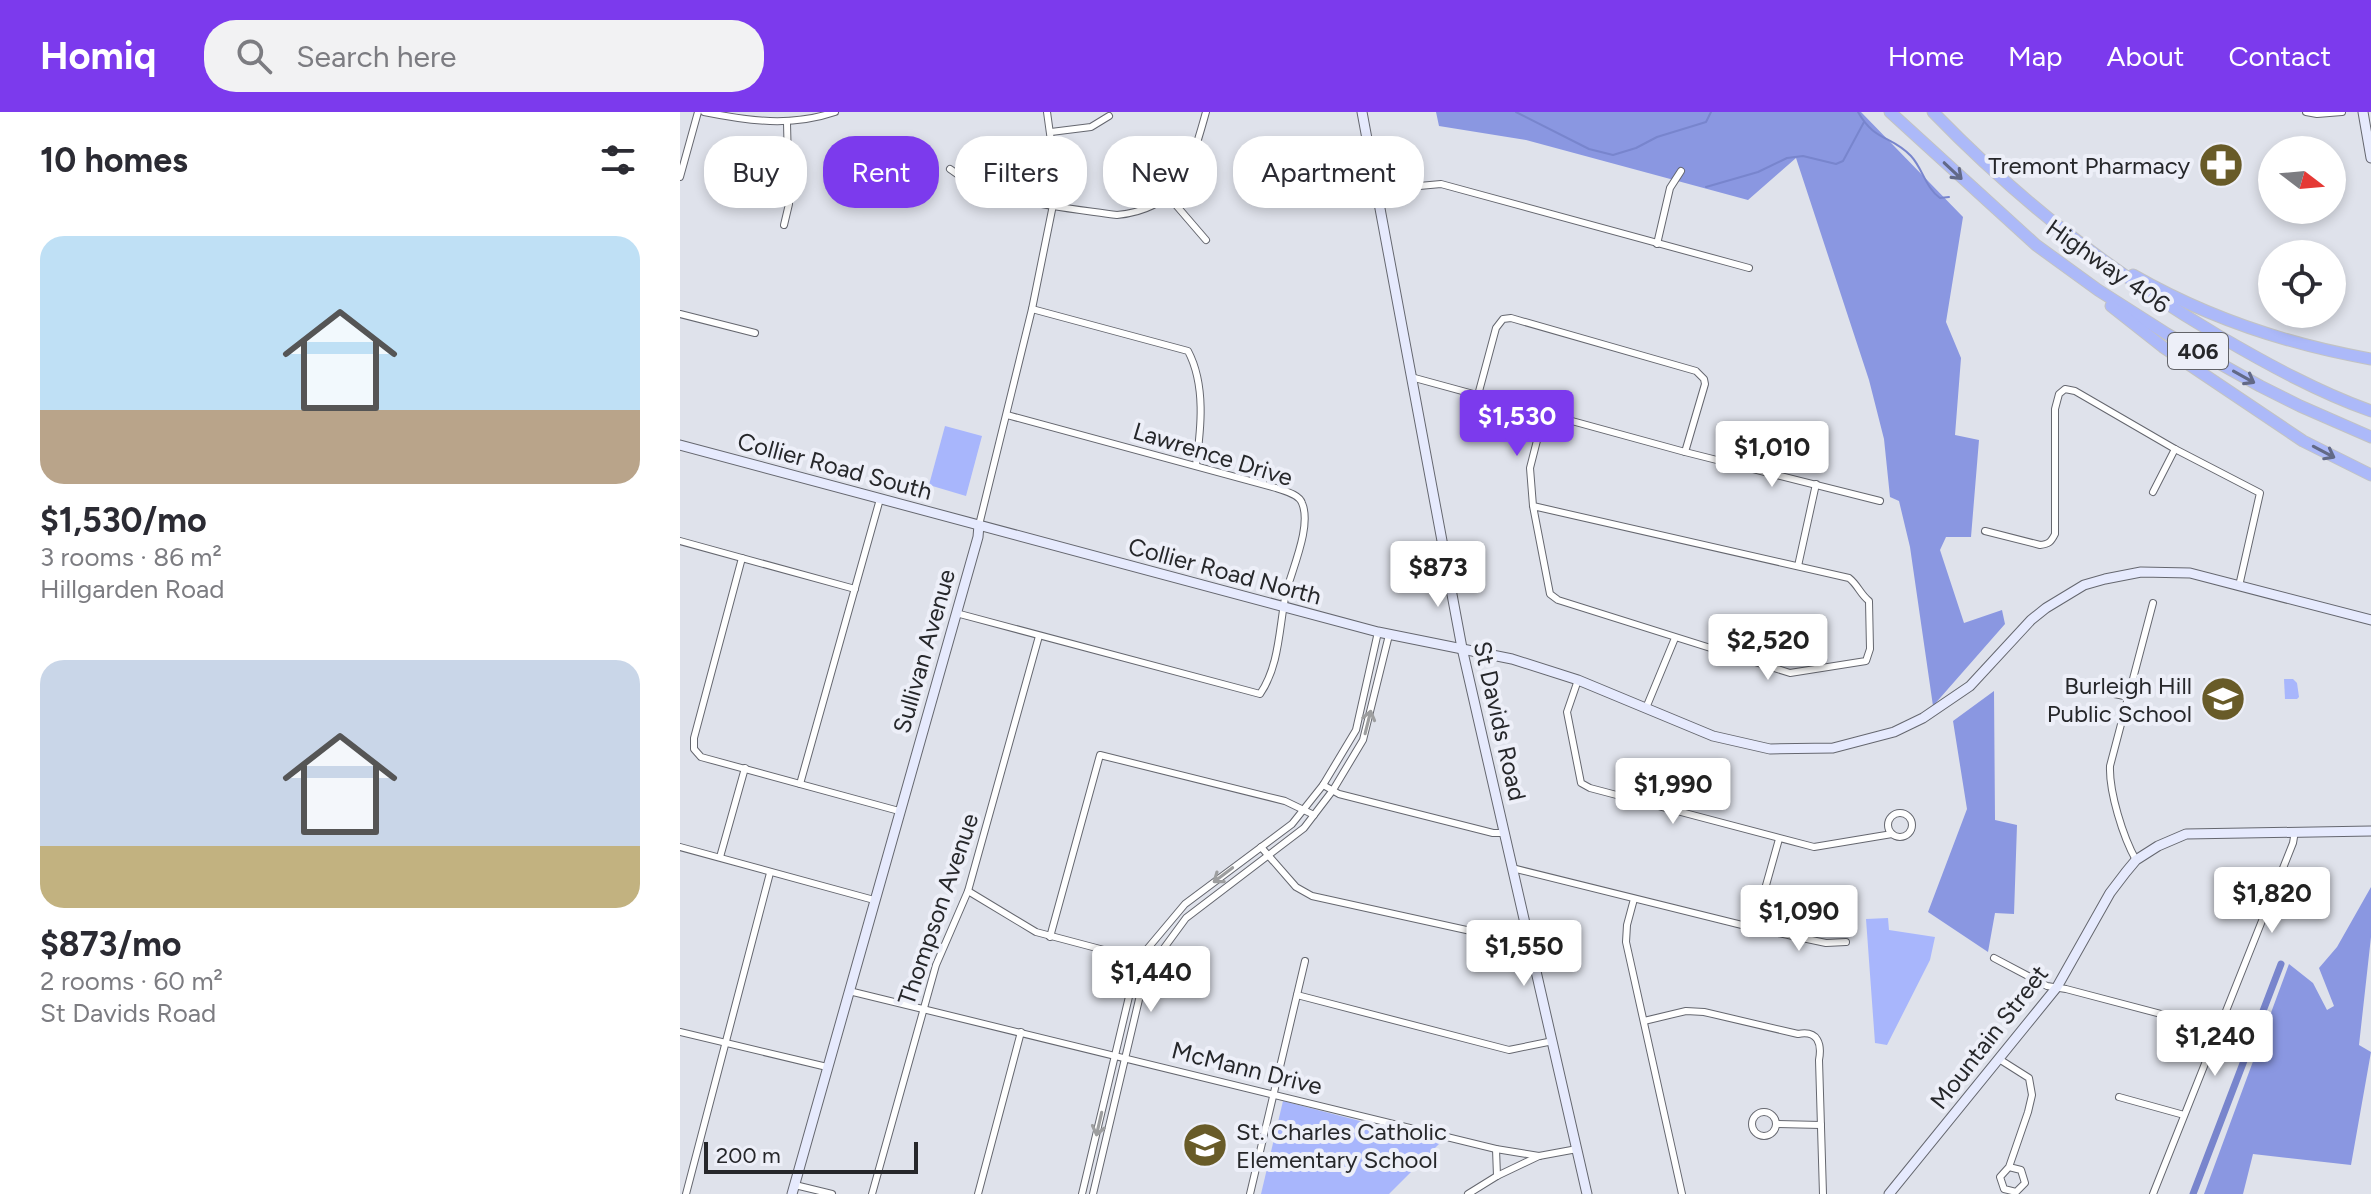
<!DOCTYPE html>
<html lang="en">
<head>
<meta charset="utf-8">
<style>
	body { margin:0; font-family:Figtree,sans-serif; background:#f2f2f3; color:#2b2b33; height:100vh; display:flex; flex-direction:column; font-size:30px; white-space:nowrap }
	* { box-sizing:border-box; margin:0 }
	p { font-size:26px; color:#7c7c81 }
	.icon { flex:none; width:44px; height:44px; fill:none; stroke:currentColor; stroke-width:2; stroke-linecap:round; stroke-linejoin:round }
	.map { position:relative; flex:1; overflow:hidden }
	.drawer { display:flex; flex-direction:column; background:#fff; width:680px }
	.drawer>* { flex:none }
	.top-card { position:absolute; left:24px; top:24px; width:760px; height:72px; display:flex; gap:16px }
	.needle { width:52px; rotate:106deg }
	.controls { position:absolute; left:1578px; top:24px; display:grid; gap:16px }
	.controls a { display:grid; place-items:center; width:88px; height:88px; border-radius:50%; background:#fff; box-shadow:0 4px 12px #0003; font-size:40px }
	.scale { position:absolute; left:24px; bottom:20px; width:214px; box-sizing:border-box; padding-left:8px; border:4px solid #26272a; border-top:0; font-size:22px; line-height:28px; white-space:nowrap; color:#26272a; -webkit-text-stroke:6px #edeff8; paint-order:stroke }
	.price { position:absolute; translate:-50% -68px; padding:0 18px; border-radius:8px; background:#fff; color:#222; font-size:26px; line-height:52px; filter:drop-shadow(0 2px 4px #0008) }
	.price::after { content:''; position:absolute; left:50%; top:48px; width:24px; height:18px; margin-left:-12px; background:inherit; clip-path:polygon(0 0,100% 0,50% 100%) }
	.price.on { background:#7c3aed; color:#fff }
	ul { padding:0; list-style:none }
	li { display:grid; align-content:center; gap:16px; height:424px; padding:0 40px }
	li span { display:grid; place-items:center; height:248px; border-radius:24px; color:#555 }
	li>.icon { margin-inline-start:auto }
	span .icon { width:144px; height:144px; fill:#fffc; stroke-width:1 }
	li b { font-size:34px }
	h2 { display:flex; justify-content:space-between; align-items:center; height:96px; padding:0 40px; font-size:34px }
	.tag { padding:0 28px; border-radius:32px; background:#fff; box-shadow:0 4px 12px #0003; font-size:28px; line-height:72px }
	.tag.on { background:#7c3aed; color:#fff }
	header { display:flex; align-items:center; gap:48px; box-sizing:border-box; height:112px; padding:0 40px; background:#7c3aed; color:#fff }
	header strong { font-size:38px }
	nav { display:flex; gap:44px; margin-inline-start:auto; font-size:28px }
	.search { width:560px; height:72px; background:#f2f2f3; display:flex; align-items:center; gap:20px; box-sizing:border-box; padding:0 28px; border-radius:32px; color:#7c7c81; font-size:30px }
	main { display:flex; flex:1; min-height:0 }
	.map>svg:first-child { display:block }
	.green { fill:#a8b6fc }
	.forest { fill:#8a97e1 }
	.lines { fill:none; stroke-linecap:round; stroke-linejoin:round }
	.stream { stroke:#7885cd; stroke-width:2 }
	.canal { stroke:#7885cd; stroke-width:7 }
	.street-casing { stroke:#65676f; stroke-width:8 }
	.secondary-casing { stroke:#65676f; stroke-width:11 }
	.highway-casing { stroke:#c2c3c3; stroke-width:13 }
	.street { stroke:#fff; stroke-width:6 }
	.secondary { stroke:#e6eafd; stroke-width:9 }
	.highway { stroke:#acb9f9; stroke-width:11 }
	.oneway { stroke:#626987 }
	.oneway2 { stroke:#9d9e9f }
	.labels { text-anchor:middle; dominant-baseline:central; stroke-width:8; stroke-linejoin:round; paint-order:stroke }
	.shield { fill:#edeff8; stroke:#626368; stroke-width:2 }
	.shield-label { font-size:22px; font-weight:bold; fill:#26272a }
	.poi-label { font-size:24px; fill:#26272a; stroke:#edeff8; text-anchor:end }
	.street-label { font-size:24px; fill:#26272a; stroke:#edeff8 }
</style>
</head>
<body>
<header>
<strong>Homiq</strong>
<div class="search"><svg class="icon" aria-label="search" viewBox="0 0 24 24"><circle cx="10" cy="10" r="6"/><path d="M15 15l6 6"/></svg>Search here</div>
<nav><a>Home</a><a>Map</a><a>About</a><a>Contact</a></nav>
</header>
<main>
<section class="drawer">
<h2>10 homes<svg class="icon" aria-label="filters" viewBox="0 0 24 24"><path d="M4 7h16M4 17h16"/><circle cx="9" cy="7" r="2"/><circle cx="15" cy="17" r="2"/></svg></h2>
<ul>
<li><span style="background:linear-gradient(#bfe0f5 70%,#b9a48a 0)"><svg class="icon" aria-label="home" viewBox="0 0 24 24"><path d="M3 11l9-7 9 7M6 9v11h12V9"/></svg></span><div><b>$1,530/mo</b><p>3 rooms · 86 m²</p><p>Hillgarden Road</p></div></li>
<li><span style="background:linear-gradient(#c9d6e8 75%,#c2b280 0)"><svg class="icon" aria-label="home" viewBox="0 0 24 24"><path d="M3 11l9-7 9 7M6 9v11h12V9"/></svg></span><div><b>$873/mo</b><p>2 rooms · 60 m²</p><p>St Davids Road</p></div></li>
</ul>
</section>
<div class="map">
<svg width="1691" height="1082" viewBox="0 0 1691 1082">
	<rect width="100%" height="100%" fill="#dfe2eb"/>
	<!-- green -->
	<g class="green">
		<path d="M265 314 302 324 286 384 249 373Z"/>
		<path d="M1604 567H1613L1617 571 1619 585 1617 587H1605Z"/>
		<path d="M1208 806 1209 818 1255 825 1250 848 1207 933 1195 931 1186 807Z"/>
		<path d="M603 989 761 1030 709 1082H581Z"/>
	</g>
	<!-- forest -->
	<g class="forest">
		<path d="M756 0H1181L1283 105 1266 210 1281 246 1275 323 1299 328 1291 425H1266L1260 438 1284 511 1322 498 1325 512 1253 594 1230 435 1219 389 1210 385 1204 327 1189 268 1116 46 1068 88 846 28 759 14Z"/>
		<path d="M1314 579 1315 708 1337 713 1334 802 1315 801 1308 840 1248 800 1287 697 1273 609Z"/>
		<path d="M1691 775V825L1679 933 1691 940 1671 1053 1573 1042 1563 1082H1524L1609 852 1633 871 1647 898 1654 894 1639 856 1657 835Z"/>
	</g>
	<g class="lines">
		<!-- stream -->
		<g class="stream">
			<path d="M836 0 909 37 933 43 956 36 977 25 1026 10 1031 0"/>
			<path d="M1178 0C1195 30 1211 23 1231 44 1243 57 1245 75 1260 86L1269 85"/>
			<path d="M1026 75 1078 60 1107 46 1123 44 1156 52 1163 49 1184 10"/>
		</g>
		<!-- canal -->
		<path class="canal" d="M1513 1082 1601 852"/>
		<!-- street casing -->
		<g class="street-casing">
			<g id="street">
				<path d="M24 0C69 9 111 15 155 0"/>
				<path d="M1626 0 1637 2 1662 0"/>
				<path d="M371 20 411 15 429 4"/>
				<path d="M270 57C315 91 382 95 437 103 501 97 511 53 526 0"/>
				<path d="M0 65 18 0"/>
				<path d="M696 78 761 72 1069 156"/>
				<path d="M489 85 526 128"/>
				<path d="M104 113 109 92 107 11"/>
				<path d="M977 132 990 76 1001 59"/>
				<path d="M352 197 508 239C526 273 521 317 516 353"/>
				<path d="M0 202 75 221"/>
				<path d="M731 265 1005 340 1200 389"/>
				<path d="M798 283 816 216 823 207 831 206 1016 259 1024 267 1025 272 1005 340"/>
				<path d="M1473 380 1495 337"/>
				<path d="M853 394 1169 466C1178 473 1180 482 1189 489L1190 537 1186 549 1110 561 878 488 870 482 853 394 850 356 864 301"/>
				<path d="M299 413 352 197 373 93 376 65 367 0"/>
				<path d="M1305 419 1360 433C1369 432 1371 430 1375 422V297L1379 282 1385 277 1395 279 1495 337 1580 381 1559 474"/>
				<path d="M0 429 175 477"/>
				<path d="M62 446 14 626V637L21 645 219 699"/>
				<path d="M1118 454 1136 372"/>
				<path d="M276 501 580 582C600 553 599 514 606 481 612 457 632 414 622 391 619 382 604 379 596 376L327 303"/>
				<path d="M898 568 887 600 901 671 910 676 1134 735 1212 722"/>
				<path d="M1415 578 1449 585"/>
				<path d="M966 596 995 526"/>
				<path d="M120 672 200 387"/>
				<path d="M643 673 659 682 813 721H824"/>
				<circle cx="1220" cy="713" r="12"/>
				<path d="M0 735 194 788"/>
				<path d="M581 735 616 775 632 784 800 821 810 822 846 815"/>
				<path d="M40 745 65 656"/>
				<path d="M1456 748C1443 725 1429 680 1430 654L1473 491"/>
				<path d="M832 756 1074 816 1146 831 1166 830"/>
				<path d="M288 779 356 820 473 851"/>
				<path d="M954 787 947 813 946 830 1002 1082"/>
				<path d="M1074 816 1099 727"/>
				<path d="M370 825 420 643 605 689 634 703"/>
				<path d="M1314 846 1367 874 1386 877 1538 917"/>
				<path d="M169 879 816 1037 859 1044"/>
				<path d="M617 883 829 938 873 929"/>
				<path d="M964 909 1006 899 1024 900 1118 922C1138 918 1142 932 1139 948L1143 1082"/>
				<path d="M0 920 147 955"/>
				<path d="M1319 947 1349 966 1352 983 1348 1000 1329 1055 1320 1065 1324 1077 1336 1080 1345 1071 1341 1058 1329 1055"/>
				<path d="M1439 985 1504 1003"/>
				<circle cx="1084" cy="1012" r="12"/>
				<path d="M1096 1012 1141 1013"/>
				<path d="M816 1037 817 1064"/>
				<path d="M115 1073 152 1082"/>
				<path d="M6 1082 90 761"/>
				<path d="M192 1082 256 853 288 779 359 524"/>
				<path d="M298 1082 341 920"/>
				<path d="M402 1082 452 872 468 836 505 792 612 712 643 673 676 618 698 520"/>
				<path d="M413 1082 461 879 473 851 506 806 624 716 653 678 683 628 709 523"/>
				<path d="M570 1082 625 849"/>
				<path d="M788 1082 817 1064 859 1044 897 1037"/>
				<path d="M1473 1082 1613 731 1615 719"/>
			</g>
		</g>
		<!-- secondary casing -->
		<g class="secondary-casing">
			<g id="secondary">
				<path d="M682 0 782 536 907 1082"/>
				<path d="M1683 0 1691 46"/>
				<path d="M0 333 698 520 832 547 898 568 1033 624 1090 637 1153 636 1214 620 1243 606 1290 574 1351 508 1366 496 1404 473 1425 467 1461 460 1510 461 1691 508"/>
				<path d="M112 1082 298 425 299 413"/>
				<path d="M1209 1082 1377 875 1430 781 1446 760 1456 748 1478 734 1506 722 1691 719"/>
			</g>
		</g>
		<!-- highway casing -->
		<g class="highway-casing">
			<g id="highway">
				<path d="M1210 0 1356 133 1418 178 1487 222 1580 274 1620 294 1691 325"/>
				<path d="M1253 0C1340 90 1431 160 1539 224 1587 252 1638 280 1691 299"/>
				<path d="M1453 163C1528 206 1606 232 1691 247"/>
				<path d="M1431 194 1483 235 1623 329 1691 363"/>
			</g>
		</g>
		<!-- street -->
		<use href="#street" class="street"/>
		<!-- secondary -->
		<use href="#secondary" class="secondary"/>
		<!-- highway -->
		<use href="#highway" class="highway"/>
	</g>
	<!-- one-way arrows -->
	<defs><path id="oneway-shaft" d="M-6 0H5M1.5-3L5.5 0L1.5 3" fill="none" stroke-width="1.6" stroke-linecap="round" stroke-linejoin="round" transform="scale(2)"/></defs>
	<g class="oneway">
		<use href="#oneway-shaft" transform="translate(1273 59) rotate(43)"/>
		<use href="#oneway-shaft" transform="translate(1564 265) rotate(29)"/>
		<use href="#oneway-shaft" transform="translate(1644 340) rotate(28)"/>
	</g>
	<g class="oneway2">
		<use href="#oneway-shaft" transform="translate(688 610) rotate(-76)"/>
		<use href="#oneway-shaft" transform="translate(543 763) rotate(143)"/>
		<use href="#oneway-shaft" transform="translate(419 1012) rotate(103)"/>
	</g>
	<!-- icons -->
	<defs>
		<g id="pharmacy-disc" transform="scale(2.3)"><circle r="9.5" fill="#685b28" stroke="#edeff8"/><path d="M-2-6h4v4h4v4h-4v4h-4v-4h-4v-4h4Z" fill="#fff"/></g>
		<g id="school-disc" transform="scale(2.3)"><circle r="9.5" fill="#685b28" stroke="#edeff8"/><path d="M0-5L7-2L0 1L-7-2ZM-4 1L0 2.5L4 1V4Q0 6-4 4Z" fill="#fff"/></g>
	</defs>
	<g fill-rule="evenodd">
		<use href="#pharmacy-disc" x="1541" y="53"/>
		<use href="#school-disc" x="1543" y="587"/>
		<use href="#school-disc" x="525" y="1033"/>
	</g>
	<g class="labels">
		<!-- shield labels -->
		<rect class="shield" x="1488" y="221" width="60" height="36" rx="6"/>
		<g class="shield-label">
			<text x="1518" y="239">406</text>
		</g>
		<!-- poi labels -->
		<g class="poi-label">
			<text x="1510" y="53">Tremont Pharmacy</text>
			<text x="1512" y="573">Burleigh Hill<tspan x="1512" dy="28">Public School</tspan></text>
			<text x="556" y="1019" text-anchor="start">St. Charles Catholic<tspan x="556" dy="28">Elementary School</tspan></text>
		</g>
		<!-- street labels -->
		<g class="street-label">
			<text transform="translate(1428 154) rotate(35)">Highway 406</text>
			<text transform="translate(533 342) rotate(17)">Lawrence Drive</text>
			<text transform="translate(155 354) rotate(15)">Collier Road South</text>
			<text transform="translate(545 459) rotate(15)">Collier Road North</text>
			<text transform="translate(244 539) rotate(-74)">Sullivan Avenue</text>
			<text transform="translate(820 609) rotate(77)">St Davids Road</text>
			<text transform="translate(258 797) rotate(-71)">Thompson Avenue</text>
			<text transform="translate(1309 925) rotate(-52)">Mountain Street</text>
			<text transform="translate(567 956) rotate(14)">McMann Drive</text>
		</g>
	</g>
</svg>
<div class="controls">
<a><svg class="needle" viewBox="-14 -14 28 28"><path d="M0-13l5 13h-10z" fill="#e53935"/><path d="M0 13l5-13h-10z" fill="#7c7c81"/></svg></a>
<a><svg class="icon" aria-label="locate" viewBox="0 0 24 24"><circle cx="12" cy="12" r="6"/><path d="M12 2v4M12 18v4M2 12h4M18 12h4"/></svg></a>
</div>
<div class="scale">200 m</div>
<b class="price on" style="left:837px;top:346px">$1,530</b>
<b class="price" style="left:1092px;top:377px">$1,010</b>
<b class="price" style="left:758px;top:497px">$873</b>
<b class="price" style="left:1088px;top:570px">$2,520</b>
<b class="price" style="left:993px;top:714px">$1,990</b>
<b class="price" style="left:1592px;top:823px">$1,820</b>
<b class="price" style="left:1119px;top:841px">$1,090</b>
<b class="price" style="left:844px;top:876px">$1,550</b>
<b class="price" style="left:471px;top:902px">$1,440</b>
<b class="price" style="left:1535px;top:966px">$1,240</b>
<div class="top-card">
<a class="tag">Buy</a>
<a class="tag on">Rent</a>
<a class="tag">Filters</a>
<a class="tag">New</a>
<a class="tag">Apartment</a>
</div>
</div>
</main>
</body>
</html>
